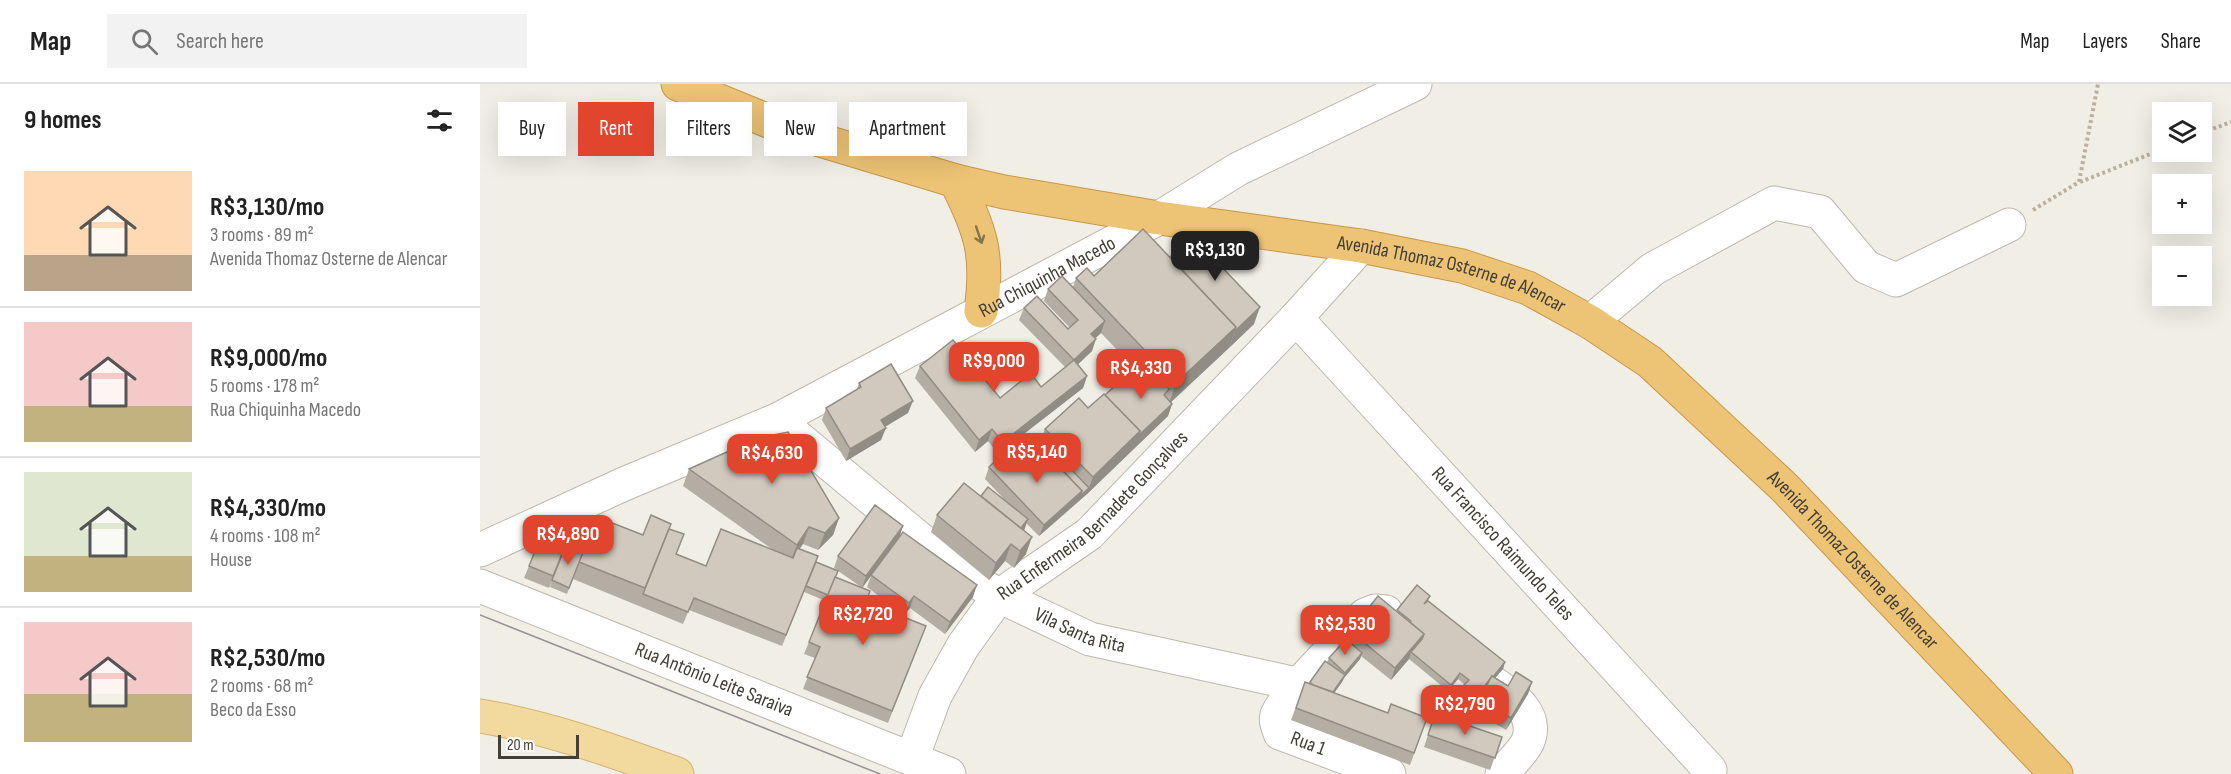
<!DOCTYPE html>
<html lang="en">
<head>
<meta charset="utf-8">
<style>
	body { margin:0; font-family:"Sofia Sans Condensed",sans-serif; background:#f2f2f2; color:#222; height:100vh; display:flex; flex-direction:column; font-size:22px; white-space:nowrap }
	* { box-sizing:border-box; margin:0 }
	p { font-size:20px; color:#767676 }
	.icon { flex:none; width:33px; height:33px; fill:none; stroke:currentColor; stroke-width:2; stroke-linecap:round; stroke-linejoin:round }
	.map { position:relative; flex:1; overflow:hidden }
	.sheet { display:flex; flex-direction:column; background:#fff; width:480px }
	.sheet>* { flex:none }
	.hud { position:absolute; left:18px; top:18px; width:570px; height:54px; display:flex; gap:12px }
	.controls { position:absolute; left:1672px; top:18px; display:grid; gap:12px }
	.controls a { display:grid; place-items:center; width:60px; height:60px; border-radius:0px; background:#fff; box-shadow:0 6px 24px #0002; font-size:30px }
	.scale { position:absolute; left:18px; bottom:15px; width:81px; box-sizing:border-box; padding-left:6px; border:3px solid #433e36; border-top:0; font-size:16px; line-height:21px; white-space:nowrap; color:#433e36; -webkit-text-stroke:4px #fff; paint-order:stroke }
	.price { position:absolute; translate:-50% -51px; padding:0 14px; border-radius:12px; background:#e1452e; color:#fff; font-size:20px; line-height:39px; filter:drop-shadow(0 2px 3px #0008) }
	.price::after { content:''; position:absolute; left:50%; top:36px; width:18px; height:14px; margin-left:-9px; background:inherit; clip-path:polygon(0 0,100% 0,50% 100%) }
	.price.current { background:#222; color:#fff }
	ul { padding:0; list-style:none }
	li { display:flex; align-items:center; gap:18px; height:150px; padding:0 24px }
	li+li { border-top:2px solid #e0e0e0 }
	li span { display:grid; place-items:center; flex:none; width:168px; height:120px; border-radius:0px; color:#555 }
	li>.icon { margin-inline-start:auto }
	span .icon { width:72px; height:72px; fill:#fffc; stroke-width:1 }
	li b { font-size:26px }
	h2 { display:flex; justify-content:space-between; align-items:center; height:72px; padding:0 24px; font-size:26px }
	.pill { padding:0 21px; border-radius:0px; background:#fff; box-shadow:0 6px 24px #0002; font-size:21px; line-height:54px }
	.pill.current { background:#e1452e; color:#fff }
	header { display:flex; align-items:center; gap:36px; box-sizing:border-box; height:84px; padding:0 30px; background:#fff; border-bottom:2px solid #e0e0e0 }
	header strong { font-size:28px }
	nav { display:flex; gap:33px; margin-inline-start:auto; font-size:21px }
	.search { width:420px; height:54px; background:#f2f2f2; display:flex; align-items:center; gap:15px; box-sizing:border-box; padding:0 21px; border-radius:0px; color:#767676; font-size:22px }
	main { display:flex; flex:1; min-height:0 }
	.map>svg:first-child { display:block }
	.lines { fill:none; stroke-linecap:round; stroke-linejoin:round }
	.minor-casing { stroke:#beb8ad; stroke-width:35 }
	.major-casing { stroke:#d5b570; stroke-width:35 }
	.highway-casing { stroke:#ca9747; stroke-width:35 }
	.path { stroke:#bbb09d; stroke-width:4; stroke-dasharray:3 3; stroke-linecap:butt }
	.minor { stroke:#fff; stroke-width:33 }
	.major { stroke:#f2d99e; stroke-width:33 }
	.highway { stroke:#edc375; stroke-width:33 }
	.tram { stroke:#959595; stroke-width:1.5 }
	.wall { fill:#b4ada3 }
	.shaded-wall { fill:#928d84 }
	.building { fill:#d1c9bd; stroke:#928d84; stroke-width:1.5 }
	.oneway { stroke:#87734f }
	.labels { text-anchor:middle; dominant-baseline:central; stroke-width:4.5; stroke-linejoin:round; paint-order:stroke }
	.street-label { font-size:20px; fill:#433e36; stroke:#fff }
</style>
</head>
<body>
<header>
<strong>Map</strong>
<div class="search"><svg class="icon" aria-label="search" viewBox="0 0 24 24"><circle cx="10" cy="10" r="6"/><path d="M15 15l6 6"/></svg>Search here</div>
<nav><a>Map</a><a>Layers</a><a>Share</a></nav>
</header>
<main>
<section class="sheet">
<h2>9 homes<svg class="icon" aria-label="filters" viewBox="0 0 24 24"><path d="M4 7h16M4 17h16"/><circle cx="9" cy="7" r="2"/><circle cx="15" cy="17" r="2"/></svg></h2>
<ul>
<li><span style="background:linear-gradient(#ffd9b3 70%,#b9a48a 0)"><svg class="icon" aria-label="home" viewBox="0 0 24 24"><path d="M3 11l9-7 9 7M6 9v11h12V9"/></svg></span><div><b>R$3,130/mo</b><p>3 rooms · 89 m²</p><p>Avenida Thomaz Osterne de Alencar</p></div></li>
<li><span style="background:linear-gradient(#f6c9c9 70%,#c2b280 0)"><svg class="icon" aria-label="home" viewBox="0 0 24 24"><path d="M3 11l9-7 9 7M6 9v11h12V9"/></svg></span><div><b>R$9,000/mo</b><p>5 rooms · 178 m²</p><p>Rua Chiquinha Macedo</p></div></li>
<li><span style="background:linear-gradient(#dfe7d0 70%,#c2b280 0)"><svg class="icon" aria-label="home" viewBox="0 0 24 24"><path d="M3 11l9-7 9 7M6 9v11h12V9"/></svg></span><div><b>R$4,330/mo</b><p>4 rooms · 108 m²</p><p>House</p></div></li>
<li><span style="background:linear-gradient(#f6c9c9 60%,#c2b280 0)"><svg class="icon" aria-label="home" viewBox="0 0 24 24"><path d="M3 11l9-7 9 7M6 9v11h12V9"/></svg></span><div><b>R$2,530/mo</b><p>2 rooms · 68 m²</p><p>Beco da Esso</p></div></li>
</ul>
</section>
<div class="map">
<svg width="1751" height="690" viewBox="0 0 1751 690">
	<rect width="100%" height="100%" fill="#f1eee6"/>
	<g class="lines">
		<!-- minor casing -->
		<g class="minor-casing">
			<g id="minor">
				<path id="s1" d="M816 234 1230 686"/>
				<path d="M1110 238 1173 185 1294 119 1340 128 1386 183 1416 196 1529 141"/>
				<path id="s2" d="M297 336 471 481 519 512 610 555 821 601"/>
				<path id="s3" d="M0 466 144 400 297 336 679 134 758 85 935 0"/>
				<path id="s4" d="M0 502 469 690"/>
				<path id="s5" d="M906 528 895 527 885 531C868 549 803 613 797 631 795 637 798 643 800 649L909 690"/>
				<path d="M1005 593C1025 608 1060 626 1048 657 1043 669 1029 680 1022 690"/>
				<path id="s6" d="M432 674 455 612 483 562 519 512 609 450 816 234 881 162"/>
			</g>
		</g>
		<!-- major casing -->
		<g class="major-casing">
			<path id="major" d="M0 632C68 643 133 667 197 690"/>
		</g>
		<!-- highway casing -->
		<g class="highway-casing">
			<g id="highway">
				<path id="s7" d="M198 0 320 50 476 97 524 108 679 134 881 162 982 182 1048 204 1110 238 1170 278 1305 404 1576 690"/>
				<path d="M476 97C501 149 509 169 501 227"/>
			</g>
		</g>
		<!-- path -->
		<g class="path">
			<path d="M1722 49 1751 38"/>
			<path d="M1600 98 1683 65"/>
			<path d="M1553 126 1599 98 1618 0"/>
		</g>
		<!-- minor -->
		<use href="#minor" class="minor"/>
		<!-- major -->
		<use href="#major" class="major"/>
		<!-- highway -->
		<use href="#highway" class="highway"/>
		<!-- tram -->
		<path class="tram" d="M0 531 400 690"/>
	</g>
	<!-- wall -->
	<g class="wall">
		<path d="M690 173 774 240 691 318 692 320 688 332 607 410 559 452 546 439 544 446 546 470 534 484 525 477 509 496 451 448 457 431 501 412 523 414 505 395 509 383H550L558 377 555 374 557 367 561 364 559 362 565 345 608 324 625 311 658 301 665 295 621 249 615 254 612 267 598 280 607 292 603 304 518 370 508 357 495 368 435 294 440 282 520 314 561 303 585 283 539 236 544 224 588 245 590 244 564 217 568 205 593 203 596 194 614 192Z"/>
		<path d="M379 299 428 329 405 343 401 356 366 377 342 336 346 324 376 307Z"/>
		<path d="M209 385 359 434 353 451 338 466 323 460 319 465 356 493 381 503 354 484 358 472 423 442 419 453 493 513 465 550 430 524 424 531 387 503 391 492 382 504 386 518 446 542 408 639 323 605 335 574 324 570 346 517 324 508 302 562 209 526 203 540 93 495 87 510 70 503 72 497 69 504 44 494 49 482 86 461 103 468 189 445 196 470 226 482 296 468 203 402Z"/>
		<path d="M950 512 948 517 1025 578 1023 585 1015 594 1028 602 1052 598 1048 610 1026 646 994 627 1000 612 994 619 981 608 984 600 978 595 968 607 929 575 911 596 881 572 880 575 864 594 862 598 854 609 908 629 947 634 930 681 811 636 825 598 829 599 847 578 849 574 867 555 870 547 917 527V526Z"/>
		<path d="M955 630 1022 653 1010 686 944 663Z"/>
	</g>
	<!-- shaded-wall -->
	<g class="shaded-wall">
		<path d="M780 223 774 240 749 264 755 247Z"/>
		<path d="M625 237 621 249 607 262 611 250Z"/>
		<path d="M756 243 749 264 689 320 696 299Z"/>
		<path d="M616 255 612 267 590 288 594 276Z"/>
		<path d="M607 292 603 304 518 370 523 358Z"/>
		<path d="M433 317 428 329 396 348 401 336Z"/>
		<path d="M692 320 688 332 607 410 559 452 564 441 602 407 609 404 613 393 660 347Z"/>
		<path d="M406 344 401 356 366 377 370 365Z"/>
		<path d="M512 345 508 357 495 368 499 356Z"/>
		<path d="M359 434 353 451 338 466 345 449Z"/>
		<path d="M548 435 544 447 538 448Z"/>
		<path d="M423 442 419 454 382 504 386 492Z"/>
		<path d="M329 443 323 460 310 478 317 461Z"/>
		<path d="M552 453 546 470 534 484 540 467Z"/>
		<path d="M531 460 525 477 509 496 516 479Z"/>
		<path d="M497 501 493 513 465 550 470 538Z"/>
		<path d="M434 512 430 524 424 531 429 519Z"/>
		<path d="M944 550 940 562 931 568 929 575 911 596 915 584Z"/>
		<path d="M882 569 880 575 864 594 862 598 847 619 849 613 864 593 865 589Z"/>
		<path d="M1025 578 1023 585 994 619 997 613Z"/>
		<path d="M980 589 978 595 968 607 971 601Z"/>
		<path d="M1052 598 1048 610 1026 646 1031 634Z"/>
	</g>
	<!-- building -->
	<g class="building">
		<path d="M663 145 756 243 696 299 596 194 607 184 614 192Z"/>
		<path d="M712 152 780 223 755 247 756 243 690 173Z"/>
		<path d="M582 192 625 237 611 250 616 255 594 276 544 224 557 212 588 245 598 236 568 205Z"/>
		<path d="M473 256 520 314 551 289 561 303 594 276 607 292 523 358 512 345 499 356 440 282Z"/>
		<path d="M411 280 433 317 401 336 406 344 370 365 346 324 381 303 379 299Z"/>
		<path d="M673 287 689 305 684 311 692 320 658 352 660 347 625 311 648 290 658 301Z"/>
		<path d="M624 310 660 347 613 393 565 345 599 314 608 324Z"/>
		<path d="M308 348 359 434 345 449 329 443 317 461 209 385 278 354Z"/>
		<path d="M566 359 609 404 600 412 602 407 567 370 562 373 557 367Z"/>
		<path d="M530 363 550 383 567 370 602 407 564 441 509 383Z"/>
		<path d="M484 399 552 453 540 467 531 460 516 479 457 431Z"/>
		<path d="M508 403 548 435 541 444 501 412Z"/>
		<path d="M395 421 423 442 386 492 358 472Z"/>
		<path d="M171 431 191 440 165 504 99 478 117 433 163 451Z"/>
		<path d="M64 445 88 455 73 492 49 482Z"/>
		<path d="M189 445 204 450 196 470 226 482 241 445 313 474 317 464 338 472 306 551 214 514 208 528 163 510Z"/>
		<path d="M423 448 497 501 470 538 434 512 429 519 391 491Z"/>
		<path d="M86 461 103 468 89 504 72 496Z"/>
		<path d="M336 478 358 487 348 511 326 502Z"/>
		<path d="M355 493 390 507 386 518 446 542 412 627 327 593 340 563 329 558Z"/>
		<path d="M937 501 950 512 944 520 948 517 1025 578 1013 593 1012 592 997 613 983 602 989 596 980 589 971 601 931 568 942 555 944 550 930 538 931 537 917 526Z"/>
		<path d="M898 512 944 550 915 584 870 547Z"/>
		<path d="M866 555 882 569 865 589 849 574Z"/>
		<path d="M845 577 865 591 853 608 833 601 830 598Z"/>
		<path d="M1036 588 1052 598 1031 634 999 615 1012 592 1028 602Z"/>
		<path d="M825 598 908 629 911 620 947 634 934 669 816 624Z"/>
		<path d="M955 630 1022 653 1015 674 948 651Z"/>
	</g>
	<!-- one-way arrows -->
	<defs><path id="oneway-shaft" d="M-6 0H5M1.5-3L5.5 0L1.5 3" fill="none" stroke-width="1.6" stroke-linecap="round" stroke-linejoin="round" transform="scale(1.5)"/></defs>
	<use class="oneway" href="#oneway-shaft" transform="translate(499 151) rotate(71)"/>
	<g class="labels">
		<!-- street labels -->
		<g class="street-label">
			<text stroke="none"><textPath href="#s3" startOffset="630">Rua Chiquinha Macedo</textPath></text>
			<text stroke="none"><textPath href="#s7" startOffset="800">Avenida Thomaz Osterne de Alencar</textPath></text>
			<text stroke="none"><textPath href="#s6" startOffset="309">Rua Enfermeira Bernadete Gonçalves</textPath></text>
			<text stroke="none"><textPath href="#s1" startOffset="306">Rua Francisco Raimundo Teles</textPath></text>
			<text stroke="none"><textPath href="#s7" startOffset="1304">Avenida Thomaz Osterne de Alencar</textPath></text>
			<text stroke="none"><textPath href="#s2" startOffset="372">Vila Santa Rita</textPath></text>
			<text stroke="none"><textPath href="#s4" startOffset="252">Rua Antônio Leite Saraiva</textPath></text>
			<text stroke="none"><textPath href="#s5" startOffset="204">Rua 1</textPath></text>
		</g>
	</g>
</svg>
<div class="controls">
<a><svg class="icon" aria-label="layers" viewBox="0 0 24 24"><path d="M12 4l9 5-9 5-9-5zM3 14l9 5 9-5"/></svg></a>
<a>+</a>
<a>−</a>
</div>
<div class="scale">20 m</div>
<b class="price current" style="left:735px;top:198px">R$3,130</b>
<b class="price" style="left:514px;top:309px">R$9,000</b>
<b class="price" style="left:661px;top:316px">R$4,330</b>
<b class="price" style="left:557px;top:400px">R$5,140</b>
<b class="price" style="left:292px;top:401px">R$4,630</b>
<b class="price" style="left:88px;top:482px">R$4,890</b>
<b class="price" style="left:383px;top:562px">R$2,720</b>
<b class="price" style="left:865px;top:572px">R$2,530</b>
<b class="price" style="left:985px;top:652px">R$2,790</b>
<div class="hud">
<a class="pill">Buy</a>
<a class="pill current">Rent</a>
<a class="pill">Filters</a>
<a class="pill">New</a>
<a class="pill">Apartment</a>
</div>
</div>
</main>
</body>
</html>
